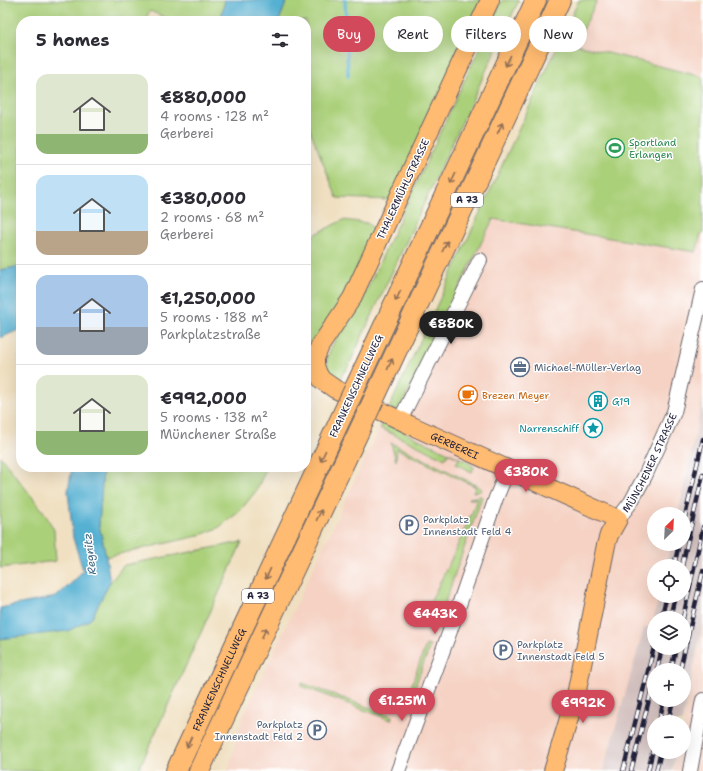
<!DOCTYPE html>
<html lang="en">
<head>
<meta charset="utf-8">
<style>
	body { margin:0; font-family:"Shantell Sans",sans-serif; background:#f7f7f7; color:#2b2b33; height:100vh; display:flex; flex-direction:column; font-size:15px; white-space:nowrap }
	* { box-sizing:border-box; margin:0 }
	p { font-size:13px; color:#7c7c81 }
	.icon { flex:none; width:22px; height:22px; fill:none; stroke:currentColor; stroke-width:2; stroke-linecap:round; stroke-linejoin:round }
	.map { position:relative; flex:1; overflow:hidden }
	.side { position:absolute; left:16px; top:16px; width:295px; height:456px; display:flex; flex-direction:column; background:#fff; border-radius:16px; box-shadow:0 4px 16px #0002 }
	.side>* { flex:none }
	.guide { position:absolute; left:323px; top:16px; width:320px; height:36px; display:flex; gap:8px }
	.needle { width:26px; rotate:24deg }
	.fabs { position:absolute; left:647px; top:507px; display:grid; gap:8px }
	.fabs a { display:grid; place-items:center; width:44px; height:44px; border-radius:50%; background:#fff; box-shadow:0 4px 16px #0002; font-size:20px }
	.price { position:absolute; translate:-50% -34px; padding:0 9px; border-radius:14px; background:#d1495b; color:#fff; font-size:13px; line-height:26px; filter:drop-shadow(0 1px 2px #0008) }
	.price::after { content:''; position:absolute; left:50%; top:24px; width:12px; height:9px; margin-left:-6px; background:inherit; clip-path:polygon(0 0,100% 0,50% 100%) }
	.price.active { background:#222; color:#fff }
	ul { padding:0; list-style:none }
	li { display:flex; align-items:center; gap:12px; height:100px; padding:0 20px }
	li+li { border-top:1px solid #e1e1e2 }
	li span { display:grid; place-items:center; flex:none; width:112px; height:80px; border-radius:12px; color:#555 }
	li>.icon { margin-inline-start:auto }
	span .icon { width:48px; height:48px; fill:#fffc; stroke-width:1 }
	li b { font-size:17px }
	h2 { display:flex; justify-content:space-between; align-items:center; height:48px; padding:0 20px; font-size:17px }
	.tag { padding:0 14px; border-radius:18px; background:#fff; box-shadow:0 4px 16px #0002; font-size:14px; line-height:36px }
	.tag.active { background:#d1495b; color:#fff }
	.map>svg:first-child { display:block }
	.built { fill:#f5d2c3 }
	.industrial { fill:#d1bfbd; fill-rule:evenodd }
	.green { fill:#abd07a; stroke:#66795a }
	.water { fill:#55b0d2; stroke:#3c6986 }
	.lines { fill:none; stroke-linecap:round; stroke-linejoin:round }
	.stream { stroke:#55b0d2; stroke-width:3.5 }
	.minor-casing { stroke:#6a646a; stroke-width:16 }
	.major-casing { stroke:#6a646a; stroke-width:20 }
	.highway-casing { stroke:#6a646a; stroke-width:22 }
	.minor { stroke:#fff; stroke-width:14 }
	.major { stroke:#ffbb71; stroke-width:18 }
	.highway { stroke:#ffbb71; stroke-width:20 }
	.rail-casing { stroke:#22223b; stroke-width:4.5 }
	.rail { stroke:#fff; stroke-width:3; stroke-dasharray:9; stroke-linecap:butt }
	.highway-bridge-casing { stroke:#6a646a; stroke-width:22; stroke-linecap:butt }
	.highway-bridge { stroke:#ffbb71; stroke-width:20 }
	.oneway { stroke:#906e56 }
	.labels { text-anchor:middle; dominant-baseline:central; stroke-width:3; stroke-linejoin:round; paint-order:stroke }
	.shield { fill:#fff; stroke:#646476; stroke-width:1 }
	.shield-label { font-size:9px; font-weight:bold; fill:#22223b }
	.leisure-label { font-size:10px; fill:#27864d; stroke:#fff; text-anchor:start }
	.street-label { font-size:10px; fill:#22223b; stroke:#fff }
	.service-label { font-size:10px; fill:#4e5e75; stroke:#fff; text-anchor:start }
	.food-label { font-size:10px; fill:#c56008; stroke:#fff; text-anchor:start }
	.culture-label { font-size:10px; fill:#0d838f; stroke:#fff; text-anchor:start }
	.water-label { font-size:11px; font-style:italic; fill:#39627f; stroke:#fff }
</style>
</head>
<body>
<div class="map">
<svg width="703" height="771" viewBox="0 0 703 771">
	<rect width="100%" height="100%" fill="#fff"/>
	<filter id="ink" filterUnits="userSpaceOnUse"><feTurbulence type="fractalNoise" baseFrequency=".025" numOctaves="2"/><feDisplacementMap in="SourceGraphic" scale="8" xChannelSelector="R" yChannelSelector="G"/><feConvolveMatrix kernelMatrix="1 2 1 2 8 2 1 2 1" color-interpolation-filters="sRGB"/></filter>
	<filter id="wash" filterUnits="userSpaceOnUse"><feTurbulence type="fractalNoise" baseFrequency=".012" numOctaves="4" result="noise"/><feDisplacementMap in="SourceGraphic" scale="16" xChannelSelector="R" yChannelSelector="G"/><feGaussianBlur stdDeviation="0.9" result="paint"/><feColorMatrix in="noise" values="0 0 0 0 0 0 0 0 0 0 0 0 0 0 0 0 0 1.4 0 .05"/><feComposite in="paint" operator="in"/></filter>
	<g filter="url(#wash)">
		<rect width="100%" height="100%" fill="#f0e0c1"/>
		<!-- built -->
		<g class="built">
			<path d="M597 0H692L703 4V77L576 45Z"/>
			<path d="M493 219 696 252 701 234 703 233V397L678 514H654V544H671L666 566H654V596H659L652 626 644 628 603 771H228L242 719 389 408H400Z"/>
			<path d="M703 623V771H673L677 752H684V722H683Z"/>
		</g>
		<!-- industrial -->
		<path class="industrial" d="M703 397V623L682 722H654V752H676L672 771H603L644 628 652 626 659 596H684V566H666L671 544H684V514H678ZM654 618H684V648H654ZM654 670H684V700H654Z"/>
		<!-- green -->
		<g class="green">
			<path d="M0 0H225L220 21H173L150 11 144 21H96L93 20 92 21H21V266L0 270Z"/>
			<path d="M287 0H484L392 200 337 198 306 120V21H279Z"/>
			<path d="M502 0H519L346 371H344L338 384C334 380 330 376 329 371 321 351 344 330 355 314 361 304 365 293 370 283Z"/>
			<path d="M579 0H597L576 45 703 77V233L701 234 696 252 493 219 400 409 396 410 389 408Z"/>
			<path d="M343 220 367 223 373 228 374 237 347 296 307 360 306 369V239Z"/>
			<path d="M384 418 412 436 468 462 474 467 472 472 456 464 459 458 448 453 445 459 380 428Z"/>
			<path d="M391 443 478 486 481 488 480 491 473 492 476 487 397 449 396 461Z"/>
			<path d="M0 456 44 512 54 530 56 561 0 568Z"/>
			<path d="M105 467H267L256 491 239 512 218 528 198 536 106 557 99 525 103 469Z"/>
			<path d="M481 496 482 497 443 608C433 611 427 609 421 601H431L455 551 478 499H469V498Z"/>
			<path d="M242 542 138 771H0V639L91 619 110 582 124 565Z"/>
			<path d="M426 645 430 646 409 703 406 701Z"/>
			<path d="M302 683 392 716 391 720 301 686Z"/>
		</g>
		<!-- water -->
		<g class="water">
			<path d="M225 0H287L279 21H220Z"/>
			<path d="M21 266V329L0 338V270Z"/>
			<path d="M72 467H105L103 469 99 525 106 557 110 582 91 619 68 631 0 639V608L56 597 76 579 83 570 73 538 68 491Z"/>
		</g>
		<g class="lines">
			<!-- stream -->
			<path class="stream" d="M345 0 348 76"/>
		</g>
	</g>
	<g filter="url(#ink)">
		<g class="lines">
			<!-- minor casing -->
			<g class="minor-casing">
				<g id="minor">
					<path d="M400 420 480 260"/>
					<path id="s1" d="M618 519 631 502 645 476 674 412 703 289"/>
					<path d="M398 771 450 631 496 498 508 469"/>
					<path d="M690 771 703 700"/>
				</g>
			</g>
			<!-- major casing -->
			<g class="major-casing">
				<g id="major">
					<path id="s2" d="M490 0 352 298 320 346 315 358V366L318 374 322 380 335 389 410 425 618 519 609 535 606 545 576 695 553 771"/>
				</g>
			</g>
			<!-- highway casing -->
			<g class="highway-casing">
				<g id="highway">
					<path d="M354 390 536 0"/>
					<path d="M374 399 560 0"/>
					<path id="s3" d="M176 771 347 405"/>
					<path d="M199 771 367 414"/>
				</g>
			</g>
			<!-- minor -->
			<use href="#minor" class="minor"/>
			<!-- major -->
			<use href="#major" class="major"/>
			<!-- highway -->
			<use href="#highway" class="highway"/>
			<!-- rail casing -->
			<g class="rail-casing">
				<g id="rail">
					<path d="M684 521 703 439"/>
					<path d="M674 566 679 544"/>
					<path d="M682 566 703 474"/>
					<path d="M661 618 667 596"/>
					<path d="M670 618 675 596"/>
					<path d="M683 618 703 527"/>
					<path d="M657 670 662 648"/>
					<path d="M671 670 676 648"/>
					<path d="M680 670 703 571"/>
					<path d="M659 722 664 700"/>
					<path d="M668 722 673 700"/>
					<path d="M623 771 654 647"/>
					<path d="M631 771 654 680"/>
					<path d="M648 771 654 745"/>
					<path d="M656 771 661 752"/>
				</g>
			</g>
			<!-- rail -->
			<use href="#rail" class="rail"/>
			<!-- highway-bridge casing -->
			<g class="highway-bridge-casing">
				<g id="highway-bridge">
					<path d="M347 405 354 390"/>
					<path d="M367 414 374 399"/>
				</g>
			</g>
			<!-- highway-bridge -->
			<use href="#highway-bridge" class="highway-bridge"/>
		</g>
		<!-- one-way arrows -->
		<defs><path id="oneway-shaft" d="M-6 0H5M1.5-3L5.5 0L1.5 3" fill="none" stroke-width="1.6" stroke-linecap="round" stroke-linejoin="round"/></defs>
		<g class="oneway">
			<use href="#oneway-shaft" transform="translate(508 61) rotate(115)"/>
			<use href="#oneway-shaft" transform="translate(500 128) rotate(-65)"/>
			<use href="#oneway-shaft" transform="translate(453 179) rotate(115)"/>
			<use href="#oneway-shaft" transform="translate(445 246) rotate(-65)"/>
			<use href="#oneway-shaft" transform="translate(398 296) rotate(115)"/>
			<use href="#oneway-shaft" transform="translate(390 364) rotate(-65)"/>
			<use href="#oneway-shaft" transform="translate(323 456) rotate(115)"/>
			<use href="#oneway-shaft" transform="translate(319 515) rotate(-65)"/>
			<use href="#oneway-shaft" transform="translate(268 574) rotate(115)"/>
			<use href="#oneway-shaft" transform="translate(264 633) rotate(-65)"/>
			<use href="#oneway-shaft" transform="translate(189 742) rotate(115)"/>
		</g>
	</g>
	<!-- icons -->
	<defs>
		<g id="stadium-ring" transform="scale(1)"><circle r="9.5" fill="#fff" stroke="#2e9e5b" stroke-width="1.5"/><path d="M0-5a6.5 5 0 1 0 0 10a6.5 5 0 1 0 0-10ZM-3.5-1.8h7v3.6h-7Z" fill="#2e9e5b"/></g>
		<g id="office-ring" transform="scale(1)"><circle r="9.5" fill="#fff" stroke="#5c6f8a" stroke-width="1.5"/><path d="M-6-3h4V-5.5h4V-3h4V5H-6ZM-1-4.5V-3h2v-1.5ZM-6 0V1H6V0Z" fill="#5c6f8a"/></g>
		<g id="cafe-ring" transform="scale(1)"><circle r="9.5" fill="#fff" stroke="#e8710a" stroke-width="1.5"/><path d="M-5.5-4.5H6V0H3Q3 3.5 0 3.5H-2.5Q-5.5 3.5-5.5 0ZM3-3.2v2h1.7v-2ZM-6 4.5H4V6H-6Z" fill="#e8710a"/></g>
		<g id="building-ring" transform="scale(1)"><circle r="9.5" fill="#fff" stroke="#0f9aa8" stroke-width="1.5"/><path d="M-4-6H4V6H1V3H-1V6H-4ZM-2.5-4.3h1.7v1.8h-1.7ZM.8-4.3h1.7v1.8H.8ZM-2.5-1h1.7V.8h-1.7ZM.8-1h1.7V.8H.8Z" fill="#0f9aa8"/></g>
		<g id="sight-ring" transform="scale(1)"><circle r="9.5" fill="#fff" stroke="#0f9aa8" stroke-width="1.5"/><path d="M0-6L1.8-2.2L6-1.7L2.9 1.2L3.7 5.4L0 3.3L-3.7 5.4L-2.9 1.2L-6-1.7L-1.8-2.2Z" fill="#0f9aa8"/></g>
		<g id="parking-ring" transform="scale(1)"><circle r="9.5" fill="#fff" stroke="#5c6f8a" stroke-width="1.5"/><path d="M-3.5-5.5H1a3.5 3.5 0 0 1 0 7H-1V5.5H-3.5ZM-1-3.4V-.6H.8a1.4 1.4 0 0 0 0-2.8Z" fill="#5c6f8a"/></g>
	</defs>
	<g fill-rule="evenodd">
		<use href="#stadium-ring" x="615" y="148"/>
		<use href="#office-ring" x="520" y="367"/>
		<use href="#cafe-ring" x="468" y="395"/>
		<use href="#building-ring" x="598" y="401"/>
		<use href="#sight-ring" x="593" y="428"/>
		<use href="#parking-ring" x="409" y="525"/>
		<use href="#parking-ring" x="503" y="650"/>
		<use href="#parking-ring" x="317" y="730"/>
	</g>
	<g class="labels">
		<!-- shield labels -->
		<g class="shield">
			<rect x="451" y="193" width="32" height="14" rx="3"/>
			<rect x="242" y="589" width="32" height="14" rx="3"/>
		</g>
		<g class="shield-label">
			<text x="467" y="200">A 73</text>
			<text x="258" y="596">A 73</text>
		</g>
		<!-- leisure labels -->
		<g class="leisure-label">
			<text x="629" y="142">Sportland<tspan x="629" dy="12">Erlangen</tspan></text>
		</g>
		<!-- street labels -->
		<g class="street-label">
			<text transform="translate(403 189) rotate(-65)">THALERMÜHLSTRASSE</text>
			<text transform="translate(356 386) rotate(-65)">FRANKENSCHNELLWEG</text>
			<text stroke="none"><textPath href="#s2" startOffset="571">GERBEREI</textPath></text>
			<text stroke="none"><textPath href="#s1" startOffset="65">MÜNCHENER STRASSE</textPath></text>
			<text stroke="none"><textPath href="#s3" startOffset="101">FRANKENSCHNELLWEG</textPath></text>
		</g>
		<!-- service labels -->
		<g class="service-label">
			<text x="534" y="367">Michael-Müller-Verlag</text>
			<text x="423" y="519">Parkplatz<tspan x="423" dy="12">Innenstadt Feld 4</tspan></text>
			<text x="517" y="644">Parkplatz<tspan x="517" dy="12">Innenstadt Feld 5</tspan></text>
			<text x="303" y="724" text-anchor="end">Parkplatz<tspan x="303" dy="12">Innenstadt Feld 2</tspan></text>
		</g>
		<!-- food labels -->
		<g class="food-label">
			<text x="482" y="395">Brezen Meyer</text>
		</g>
		<!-- culture labels -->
		<g class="culture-label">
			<text x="612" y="401">G19</text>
			<text x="579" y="428" text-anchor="end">Narrenschiff</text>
		</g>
		<!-- water labels -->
		<g class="water-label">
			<text transform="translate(90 554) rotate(-97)">Regnitz</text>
		</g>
	</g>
</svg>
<div class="fabs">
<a><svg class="needle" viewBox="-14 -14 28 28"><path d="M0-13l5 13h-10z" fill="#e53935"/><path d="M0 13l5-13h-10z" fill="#7c7c81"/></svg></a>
<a><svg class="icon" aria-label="locate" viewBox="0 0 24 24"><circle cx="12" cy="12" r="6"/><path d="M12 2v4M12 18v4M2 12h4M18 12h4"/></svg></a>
<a><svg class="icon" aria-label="layers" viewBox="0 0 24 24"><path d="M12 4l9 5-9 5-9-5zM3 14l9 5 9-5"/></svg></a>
<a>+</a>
<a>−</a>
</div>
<b class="price active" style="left:451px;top:345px">€880K</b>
<b class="price" style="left:526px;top:493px">€380K</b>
<b class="price" style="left:435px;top:635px">€443K</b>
<b class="price" style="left:402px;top:722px">€1.25M</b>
<b class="price" style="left:583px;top:724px">€992K</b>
<div class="guide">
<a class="tag active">Buy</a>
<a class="tag">Rent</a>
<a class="tag">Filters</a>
<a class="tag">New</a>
</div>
<section class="side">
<h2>5 homes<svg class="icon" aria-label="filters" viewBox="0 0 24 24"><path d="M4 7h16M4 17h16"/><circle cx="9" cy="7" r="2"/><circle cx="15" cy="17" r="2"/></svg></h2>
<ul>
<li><span style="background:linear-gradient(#dfe7d0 75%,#8fb573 0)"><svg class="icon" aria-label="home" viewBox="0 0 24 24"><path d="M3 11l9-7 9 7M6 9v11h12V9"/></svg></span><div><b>€880,000</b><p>4 rooms · 128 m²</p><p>Gerberei</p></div></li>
<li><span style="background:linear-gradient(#bfe0f5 70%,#b9a48a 0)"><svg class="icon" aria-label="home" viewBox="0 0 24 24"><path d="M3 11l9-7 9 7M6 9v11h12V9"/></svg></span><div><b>€380,000</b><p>2 rooms · 68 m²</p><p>Gerberei</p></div></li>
<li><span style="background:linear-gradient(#a9c7e8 65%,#9aa5b1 0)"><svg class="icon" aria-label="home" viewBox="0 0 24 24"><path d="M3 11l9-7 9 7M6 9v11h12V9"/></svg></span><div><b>€1,250,000</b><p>5 rooms · 188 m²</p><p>Parkplatzstraße</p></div></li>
<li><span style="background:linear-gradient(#dfe7d0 70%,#8fb573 0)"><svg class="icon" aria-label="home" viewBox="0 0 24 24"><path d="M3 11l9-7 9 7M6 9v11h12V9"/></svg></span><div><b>€992,000</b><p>5 rooms · 138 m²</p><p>Münchener Straße</p></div></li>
</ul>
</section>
</div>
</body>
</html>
